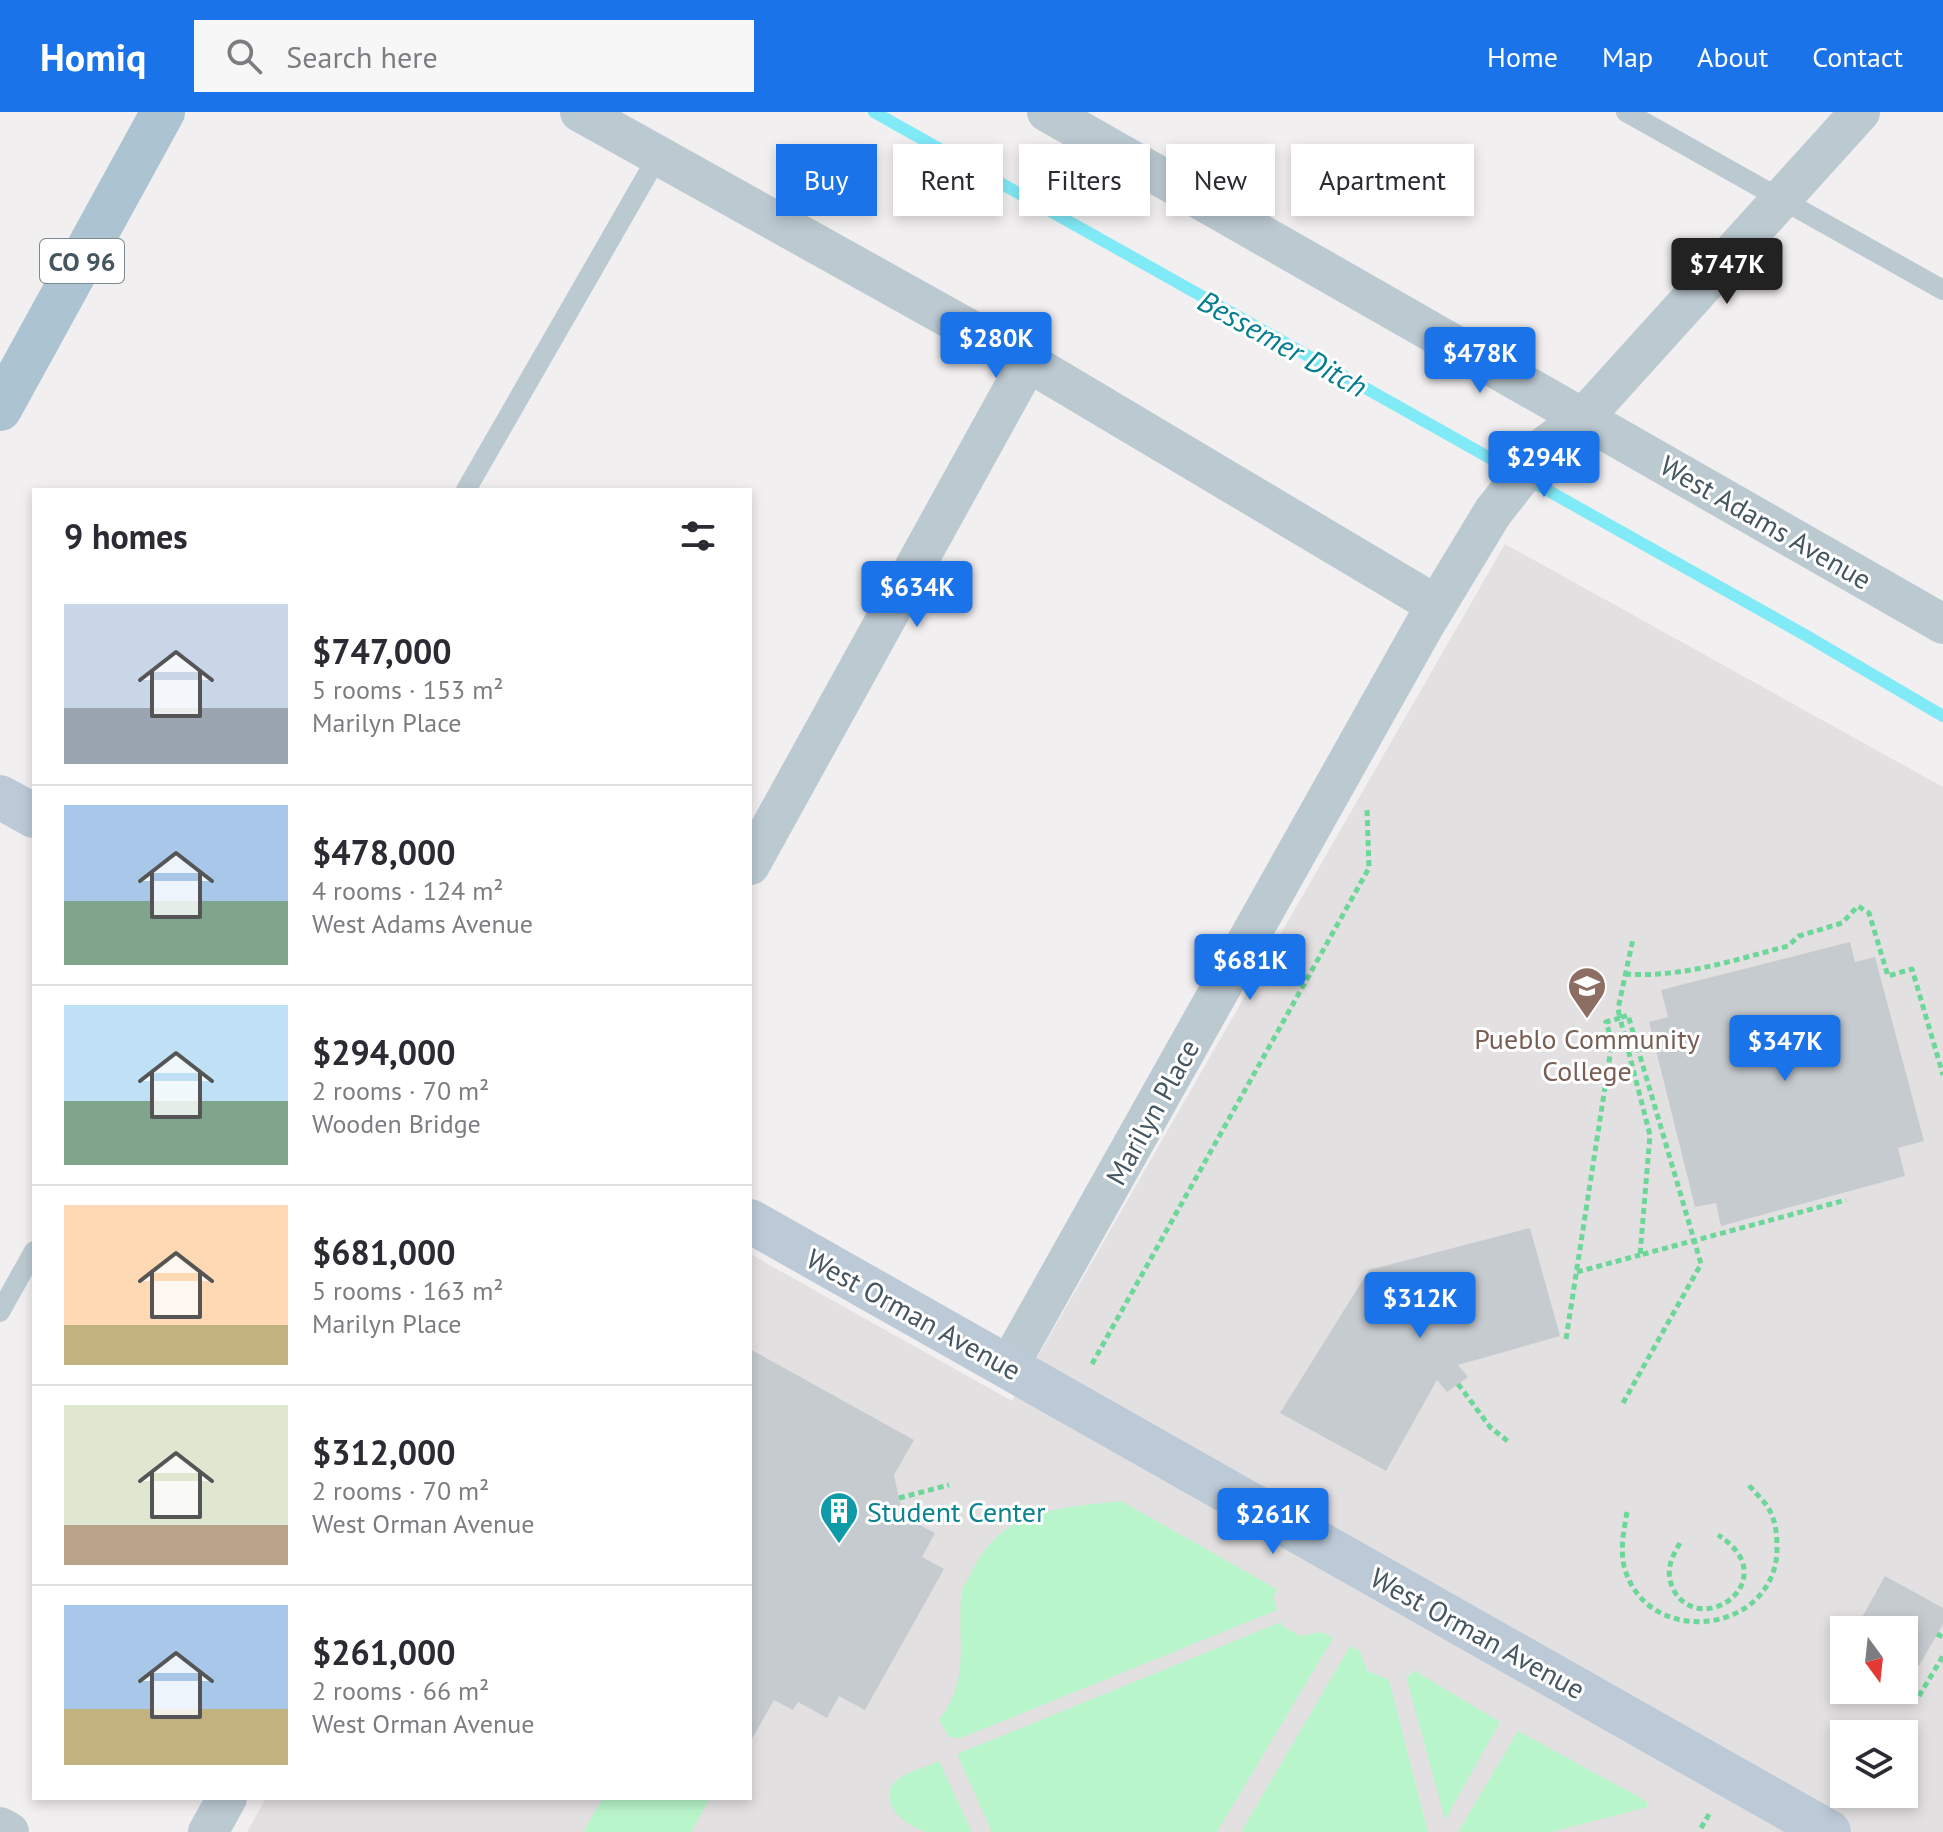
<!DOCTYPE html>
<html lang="en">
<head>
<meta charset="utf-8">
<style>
	body { margin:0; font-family:"PT Sans",sans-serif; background:#f7f7f7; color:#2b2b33; height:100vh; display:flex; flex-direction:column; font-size:30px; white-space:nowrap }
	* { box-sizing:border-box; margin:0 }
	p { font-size:26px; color:#7c7c81 }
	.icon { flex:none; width:44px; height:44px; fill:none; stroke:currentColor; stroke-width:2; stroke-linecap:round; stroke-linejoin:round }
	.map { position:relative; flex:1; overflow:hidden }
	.details { position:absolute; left:32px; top:376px; width:720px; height:1312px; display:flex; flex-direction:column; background:#fff; border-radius:0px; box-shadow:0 4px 12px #0003 }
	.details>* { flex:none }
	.top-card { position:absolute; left:776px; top:32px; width:760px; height:72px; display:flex; gap:16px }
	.needle { width:52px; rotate:165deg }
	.fabs { position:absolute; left:1830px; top:1504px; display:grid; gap:16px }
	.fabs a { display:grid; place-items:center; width:88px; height:88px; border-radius:0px; background:#fff; box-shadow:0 4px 12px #0003; font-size:40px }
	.price { position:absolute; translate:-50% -68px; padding:0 18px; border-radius:8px; background:#1a73e8; color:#fff; font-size:26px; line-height:52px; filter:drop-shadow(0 2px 4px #0008) }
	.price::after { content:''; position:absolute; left:50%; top:48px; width:24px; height:18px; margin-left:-12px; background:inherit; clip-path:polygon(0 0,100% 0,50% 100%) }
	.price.selected { background:#222; color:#fff }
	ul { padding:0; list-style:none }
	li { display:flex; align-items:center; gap:24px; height:200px; padding:0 32px }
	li+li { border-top:2px solid #e1e1e2 }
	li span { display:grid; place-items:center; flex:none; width:224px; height:160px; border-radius:0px; color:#555 }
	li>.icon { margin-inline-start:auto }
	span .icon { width:96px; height:96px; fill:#fffc; stroke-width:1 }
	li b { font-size:34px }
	h2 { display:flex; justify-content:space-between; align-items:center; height:96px; padding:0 32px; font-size:34px }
	.tag { padding:0 28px; border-radius:0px; background:#fff; box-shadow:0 4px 12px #0003; font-size:28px; line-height:72px }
	.tag.selected { background:#1a73e8; color:#fff }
	header { display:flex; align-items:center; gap:48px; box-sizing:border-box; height:112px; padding:0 40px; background:#1a73e8; color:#fff }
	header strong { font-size:38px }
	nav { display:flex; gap:44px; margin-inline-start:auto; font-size:28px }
	.search { width:560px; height:72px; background:#f7f7f7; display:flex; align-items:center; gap:20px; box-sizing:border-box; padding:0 28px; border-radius:0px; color:#7c7c81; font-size:30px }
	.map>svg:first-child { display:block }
	.education { fill:#e3e0e2; fill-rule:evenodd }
	.green { fill:#b9f5ca }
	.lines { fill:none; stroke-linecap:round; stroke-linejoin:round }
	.stream { stroke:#81eaf7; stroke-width:12 }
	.building { fill:#c6cbd0 }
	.path { stroke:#6cd798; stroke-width:5; stroke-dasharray:6 4; stroke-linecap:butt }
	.lane { stroke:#bbc9d1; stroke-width:20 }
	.street { stroke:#bbc9d1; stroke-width:40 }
	.secondary { stroke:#bbcad6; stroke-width:44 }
	.primary { stroke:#acc3d2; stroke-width:44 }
	.labels { text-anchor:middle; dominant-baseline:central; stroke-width:6; stroke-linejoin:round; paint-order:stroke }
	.shield { fill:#fff; stroke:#7d8990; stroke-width:2 }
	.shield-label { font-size:26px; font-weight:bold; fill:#455660 }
	.street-label { font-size:28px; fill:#455660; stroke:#fff }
	.education-label { font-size:28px; fill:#785e54; stroke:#fff }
	.culture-label { font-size:28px; fill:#0d838f; stroke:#fff; text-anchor:start }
	.water-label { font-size:30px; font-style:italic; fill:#047e8e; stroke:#fff }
</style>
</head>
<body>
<header>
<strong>Homiq</strong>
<div class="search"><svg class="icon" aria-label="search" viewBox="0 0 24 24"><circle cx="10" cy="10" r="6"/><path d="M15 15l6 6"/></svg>Search here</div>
<nav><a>Home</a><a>Map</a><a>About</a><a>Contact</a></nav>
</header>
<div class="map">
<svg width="1943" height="1720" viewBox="0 0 1943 1720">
	<rect width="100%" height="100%" fill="#f2eff0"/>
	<!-- education -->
	<path class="education" d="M1505 432 1943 675V1720H247L266 1686H750V1142L1012 1289ZM1844 1518H1904V1578H1844ZM1844 1622H1904V1682H1844Z"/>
	<!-- green -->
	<g class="green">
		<path d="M1121 1389 1278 1478 1273 1484 1277 1498 961 1626 949 1625 939 1608C971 1565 957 1532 961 1484 962 1475 969 1465 973 1457 1003 1396 1062 1396 1121 1389Z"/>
		<path d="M1281 1510 1282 1514 1300 1524 1321 1520 1333 1526 1217 1720H992L957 1642Z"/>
		<path d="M1350 1534 1360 1539 1367 1559 1389 1568 1428 1720H1241Z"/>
		<path d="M1413 1558 1500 1610 1445 1708 1406 1564 1411 1563Z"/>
		<path d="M1518 1619 1646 1689 1648 1695 1551 1720H1458Z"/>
		<path d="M939 1649 972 1720C958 1720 941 1720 928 1720 906 1716 873 1688 898 1667 909 1659 926 1655 939 1649Z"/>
		<path d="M603 1686H710L691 1720H583Z"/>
	</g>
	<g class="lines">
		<!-- stream -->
		<path class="stream" d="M874 0 1805 523 1943 604"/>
	</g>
	<!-- building -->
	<g class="building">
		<path d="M1850 830 1855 850 1875 845 1924 1029 1898 1036 1905 1064 1721 1114 1716 1091 1695 1095 1649 910 1668 905 1661 878Z"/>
		<path d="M1530 1116 1560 1224 1458 1253 1468 1265 1447 1280 1437 1268 1386 1359 1280 1301 1369 1158Z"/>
		<path d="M750 1237 914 1328 894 1363 899 1386 903 1404 935 1421 922 1445 944 1457 865 1598 839 1584 827 1606 798 1590 793 1598 774 1588 750 1630Z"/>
		<path d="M1885 1464 1943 1496V1512L1919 1554 1904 1545V1518H1855Z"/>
	</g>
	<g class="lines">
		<!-- path -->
		<g class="path">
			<path d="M1625 862C1682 866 1734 848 1788 834L1799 824 1842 811 1858 794 1869 801 1888 864 1912 857 1943 963"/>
			<path d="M1577 1160 1640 1143"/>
			<path d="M1566 1227 1612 930 1606 910 1620 906 1650 1023 1640 1143 1846 1088"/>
			<path d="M1092 1252 1369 756 1367 697"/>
			<path d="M1458 1272 1490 1315 1510 1331"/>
			<path d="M1623 1291 1701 1152 1628 903 1620 906 1618 897 1633 827"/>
			<path d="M899 1386 949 1373"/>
			<path d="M1627 1400C1624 1418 1620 1436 1624 1454 1645 1536 1771 1524 1777 1441 1777 1427 1777 1413 1770 1399 1765 1389 1754 1380 1747 1371"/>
			<path d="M1680 1431C1671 1446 1665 1459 1673 1477 1701 1529 1787 1467 1718 1423"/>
			<path d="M1937 1522 1943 1525"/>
			<path d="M1919 1584 1943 1544"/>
			<path d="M1701 1716 1711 1699"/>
		</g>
		<!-- lane -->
		<g class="lane">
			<path d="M1626 0 1943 178"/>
			<path d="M466 378 658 44"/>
			<path d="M0 1200 34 1139"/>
		</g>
		<!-- street -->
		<g class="street">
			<path d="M580 0 1028 250 1436 493"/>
			<path d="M1047 0 1943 512"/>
			<path d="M750 753 1028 250"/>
			<path d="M1008 1255 1424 514 1493 400 1545 334 1584 305 1860 0"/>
			<path d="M0 1715 9 1720"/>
			<path d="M208 1720 227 1686"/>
		</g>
		<!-- secondary -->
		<g class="secondary">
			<path d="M0 685 34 704"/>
			<path d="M750 1109 1829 1720"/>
		</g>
		<!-- primary -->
		<path class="primary" d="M0 297 163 0"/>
	</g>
	<!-- icons -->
	<defs>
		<g id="university-pin" transform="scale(2)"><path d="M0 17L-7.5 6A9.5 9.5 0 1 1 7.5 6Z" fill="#8d6e63" stroke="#fff"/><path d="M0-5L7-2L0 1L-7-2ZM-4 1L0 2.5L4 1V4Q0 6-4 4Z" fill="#fff"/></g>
		<g id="building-pin" transform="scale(2)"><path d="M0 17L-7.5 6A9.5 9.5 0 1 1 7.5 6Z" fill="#0f9aa8" stroke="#fff"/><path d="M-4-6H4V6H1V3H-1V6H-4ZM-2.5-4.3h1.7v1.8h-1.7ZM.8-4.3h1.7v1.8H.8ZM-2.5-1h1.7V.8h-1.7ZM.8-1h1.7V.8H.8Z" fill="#fff"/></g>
	</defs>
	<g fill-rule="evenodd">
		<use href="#university-pin" x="1587" y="874"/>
		<use href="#building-pin" x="839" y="1399"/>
	</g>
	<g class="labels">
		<!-- shield labels -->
		<rect class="shield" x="40" y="127" width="84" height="44" rx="6"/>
		<g class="shield-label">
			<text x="82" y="149">CO 96</text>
		</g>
		<!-- street labels -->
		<g class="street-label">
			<text transform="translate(1766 410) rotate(30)">West Adams Avenue</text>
			<text transform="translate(1152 1000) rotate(-61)">Marilyn Place</text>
			<text transform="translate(914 1202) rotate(29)">West Orman Avenue</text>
			<text transform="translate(1478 1521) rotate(29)">West Orman Avenue</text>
		</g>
		<!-- education labels -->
		<g class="education-label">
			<text x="1587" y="926">Pueblo Community<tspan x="1587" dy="32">College</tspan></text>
		</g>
		<!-- culture labels -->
		<g class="culture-label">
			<text x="867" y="1399">Student Center</text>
		</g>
		<!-- water labels -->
		<g class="water-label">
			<text transform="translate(1283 231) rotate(29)">Bessemer Ditch</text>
		</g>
	</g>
</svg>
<div class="fabs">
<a><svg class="needle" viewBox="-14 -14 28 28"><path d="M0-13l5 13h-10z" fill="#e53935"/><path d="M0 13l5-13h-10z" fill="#7c7c81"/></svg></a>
<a><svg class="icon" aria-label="layers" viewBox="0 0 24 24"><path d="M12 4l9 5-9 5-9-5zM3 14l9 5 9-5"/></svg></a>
</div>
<b class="price selected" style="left:1727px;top:194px">$747K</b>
<b class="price" style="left:996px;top:268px">$280K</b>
<b class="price" style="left:1480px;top:283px">$478K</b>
<b class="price" style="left:1544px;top:387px">$294K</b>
<b class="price" style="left:917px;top:517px">$634K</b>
<b class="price" style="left:1250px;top:890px">$681K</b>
<b class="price" style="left:1785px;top:971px">$347K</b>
<b class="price" style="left:1420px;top:1228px">$312K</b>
<b class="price" style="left:1273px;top:1444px">$261K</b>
<div class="top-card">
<a class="tag selected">Buy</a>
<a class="tag">Rent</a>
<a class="tag">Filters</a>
<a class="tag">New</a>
<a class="tag">Apartment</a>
</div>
<section class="details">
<h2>9 homes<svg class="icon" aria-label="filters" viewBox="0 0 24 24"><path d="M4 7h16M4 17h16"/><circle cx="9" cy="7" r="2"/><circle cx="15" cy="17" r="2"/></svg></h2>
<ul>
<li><span style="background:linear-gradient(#c9d6e8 65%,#9aa5b1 0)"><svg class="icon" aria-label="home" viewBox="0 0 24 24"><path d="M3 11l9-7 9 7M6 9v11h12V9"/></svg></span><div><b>$747,000</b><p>5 rooms · 153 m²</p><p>Marilyn Place</p></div></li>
<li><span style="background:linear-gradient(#a9c7e8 60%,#7fa58c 0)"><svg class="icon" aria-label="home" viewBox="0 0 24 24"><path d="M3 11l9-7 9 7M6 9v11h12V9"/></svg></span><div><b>$478,000</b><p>4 rooms · 124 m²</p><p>West Adams Avenue</p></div></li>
<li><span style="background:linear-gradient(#bfe0f5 60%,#7fa58c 0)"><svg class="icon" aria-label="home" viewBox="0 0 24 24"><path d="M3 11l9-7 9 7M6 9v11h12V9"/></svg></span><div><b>$294,000</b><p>2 rooms · 70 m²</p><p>Wooden Bridge</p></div></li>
<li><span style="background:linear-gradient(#ffd9b3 75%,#c2b280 0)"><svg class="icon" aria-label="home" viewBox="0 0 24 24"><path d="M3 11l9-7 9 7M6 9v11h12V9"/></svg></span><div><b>$681,000</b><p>5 rooms · 163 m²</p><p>Marilyn Place</p></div></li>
<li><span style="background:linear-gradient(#dfe7d0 75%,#b9a48a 0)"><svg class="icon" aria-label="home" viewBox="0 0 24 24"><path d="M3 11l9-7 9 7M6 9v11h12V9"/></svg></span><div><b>$312,000</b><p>2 rooms · 70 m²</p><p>West Orman Avenue</p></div></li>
<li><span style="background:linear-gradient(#a9c7e8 65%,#c2b280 0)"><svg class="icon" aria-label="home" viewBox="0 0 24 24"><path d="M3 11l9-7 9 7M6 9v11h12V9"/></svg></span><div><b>$261,000</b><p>2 rooms · 66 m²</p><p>West Orman Avenue</p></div></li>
</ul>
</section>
</div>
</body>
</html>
